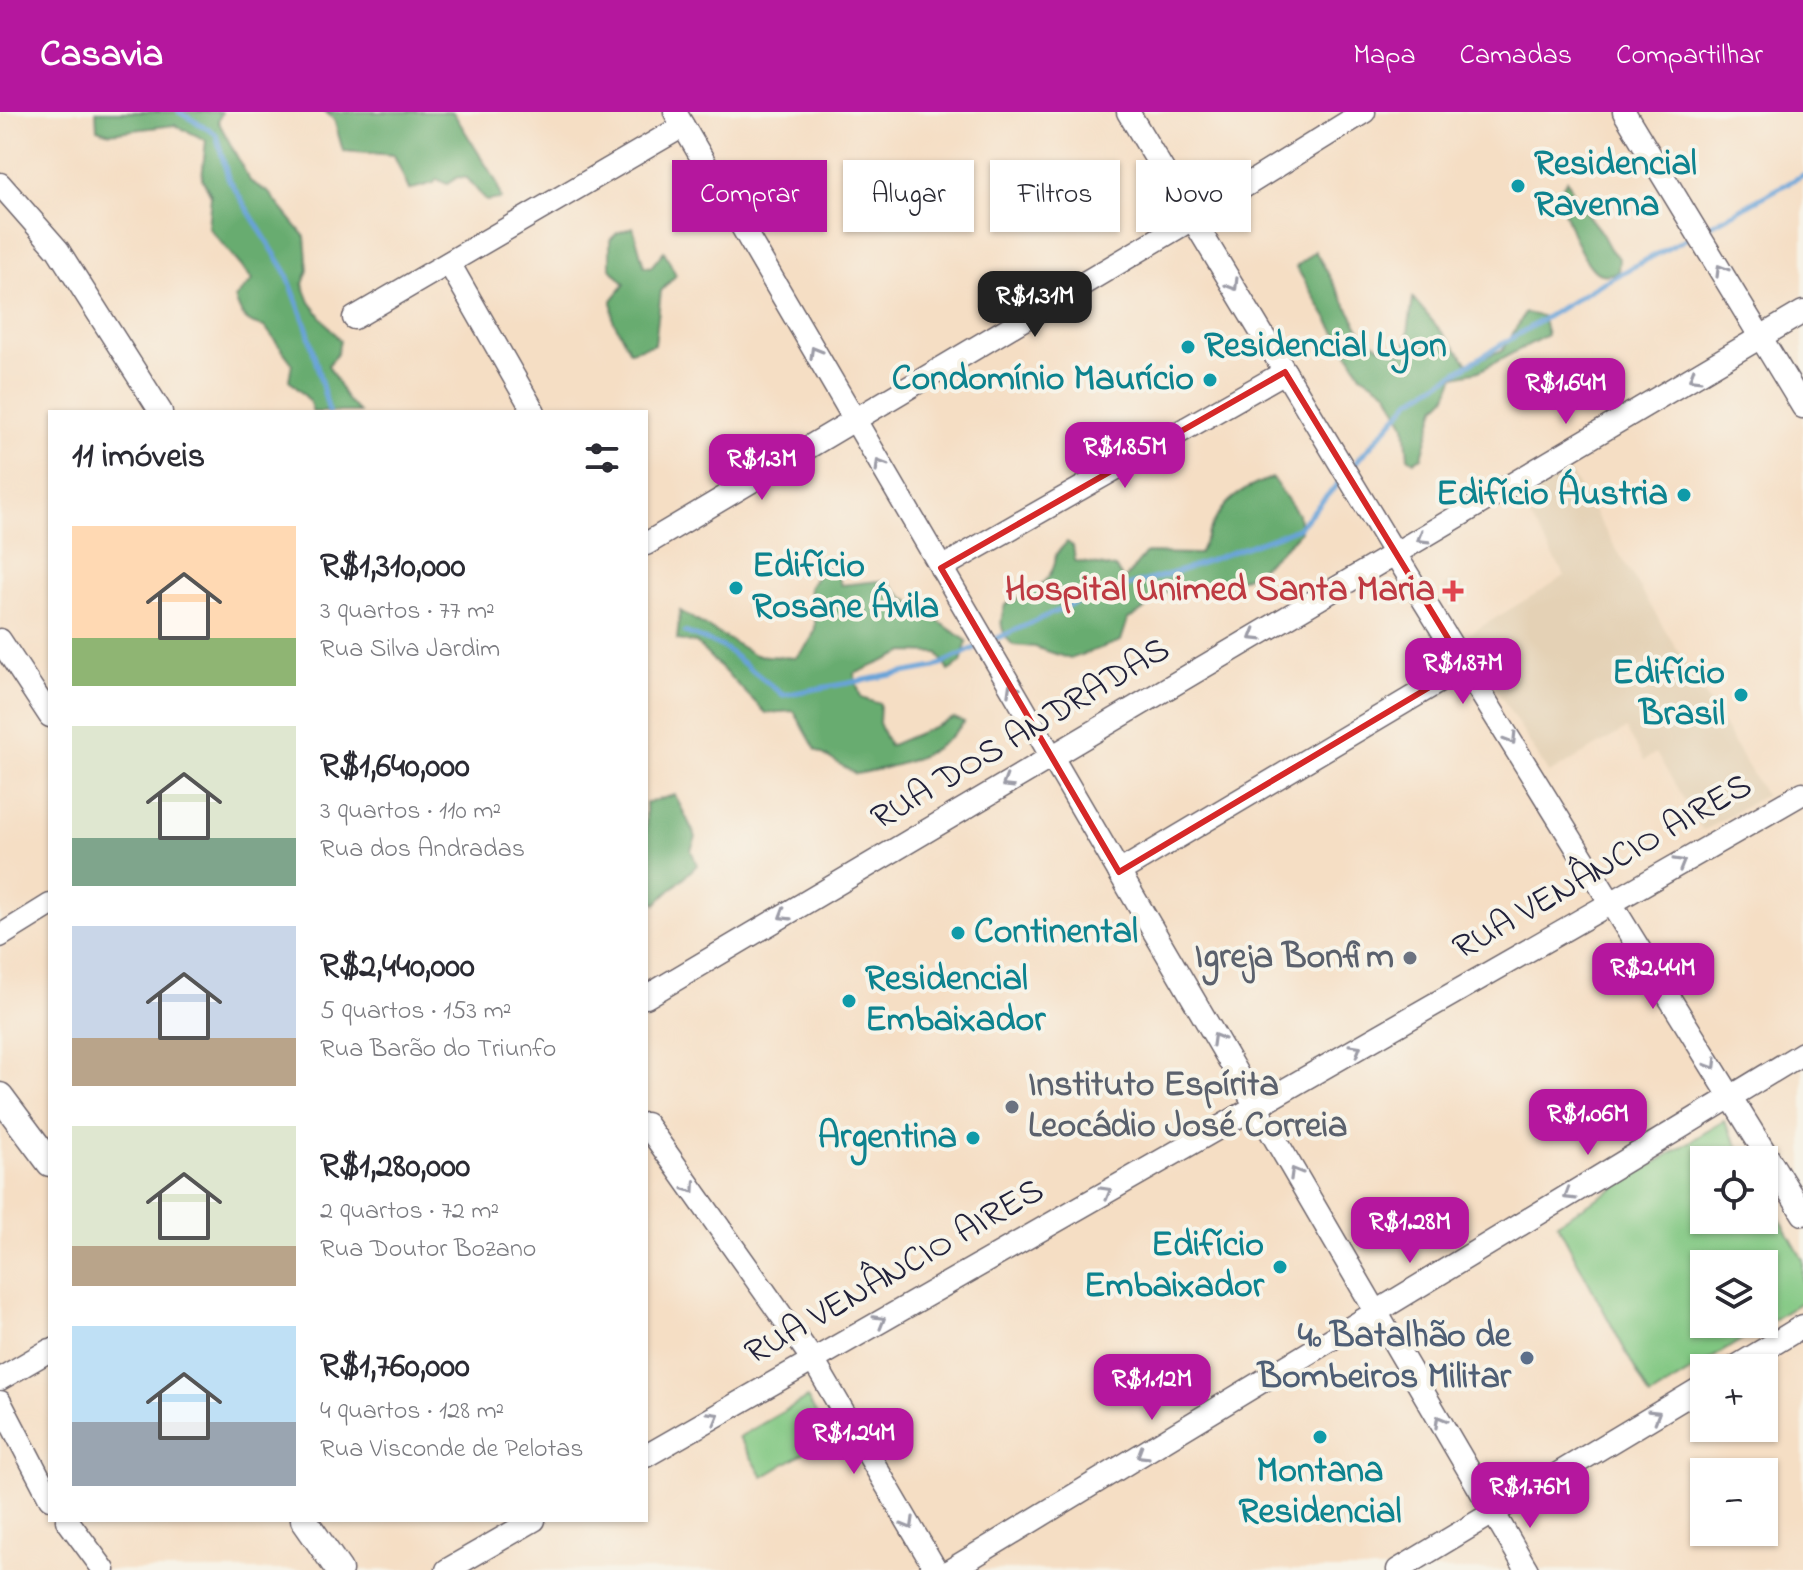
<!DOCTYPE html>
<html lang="pt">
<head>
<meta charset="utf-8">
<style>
	body { margin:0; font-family:"Indie Flower",sans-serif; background:#f2f2f3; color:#2b2b33; height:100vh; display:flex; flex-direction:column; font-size:30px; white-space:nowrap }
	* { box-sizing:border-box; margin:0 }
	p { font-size:26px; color:#7c7c81 }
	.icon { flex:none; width:44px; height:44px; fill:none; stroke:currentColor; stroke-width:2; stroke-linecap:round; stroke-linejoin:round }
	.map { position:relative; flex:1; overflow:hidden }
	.details { position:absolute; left:48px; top:298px; width:600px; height:1112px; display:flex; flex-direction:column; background:#fff; border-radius:0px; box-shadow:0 2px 6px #0004 }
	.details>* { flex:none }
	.banner { position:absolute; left:672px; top:48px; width:760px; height:72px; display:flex; gap:16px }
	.tools { position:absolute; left:1690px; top:1034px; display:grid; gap:16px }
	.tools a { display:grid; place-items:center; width:88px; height:88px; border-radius:0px; background:#fff; box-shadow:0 2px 6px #0004; font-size:40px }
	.price { position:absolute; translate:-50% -68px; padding:0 18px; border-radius:16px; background:#b5179e; color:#fff; font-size:26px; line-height:52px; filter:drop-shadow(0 2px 4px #0008) }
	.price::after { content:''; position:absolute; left:50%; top:48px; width:24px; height:18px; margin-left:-12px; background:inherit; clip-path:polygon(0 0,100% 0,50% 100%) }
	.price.active { background:#222; color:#fff }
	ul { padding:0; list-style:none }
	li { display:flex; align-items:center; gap:24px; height:200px; padding:0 24px }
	li span { display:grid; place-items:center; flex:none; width:224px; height:160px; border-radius:0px; color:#555 }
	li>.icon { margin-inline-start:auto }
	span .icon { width:96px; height:96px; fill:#fffc; stroke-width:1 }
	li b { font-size:34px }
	h2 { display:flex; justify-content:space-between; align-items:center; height:96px; padding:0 24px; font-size:34px }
	.chip { padding:0 28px; border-radius:0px; background:#fff; box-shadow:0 2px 6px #0004; font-size:28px; line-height:72px }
	.chip.active { background:#b5179e; color:#fff }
	header { display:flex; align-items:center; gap:48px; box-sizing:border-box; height:112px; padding:0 40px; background:#b5179e; color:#fff }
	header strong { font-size:38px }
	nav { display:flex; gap:44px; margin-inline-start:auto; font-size:28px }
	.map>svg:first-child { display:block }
	.built { fill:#e4d1b5 }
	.green { fill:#81c782; stroke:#52745e; stroke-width:2; fill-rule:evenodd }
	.forest { fill:#68ac70; stroke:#456756; stroke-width:2 }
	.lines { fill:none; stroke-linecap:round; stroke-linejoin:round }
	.stream { stroke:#68a3d8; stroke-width:5 }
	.minor-casing { stroke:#6c646b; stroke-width:25 }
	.major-casing { stroke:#6c646b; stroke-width:29 }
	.minor { stroke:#fff; stroke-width:22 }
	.major { stroke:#fff; stroke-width:26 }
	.oneway { stroke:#9c9ca7 }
	.marked { fill:none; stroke:#d62828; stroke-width:6; stroke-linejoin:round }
	.culture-dot { fill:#0f9aa8; stroke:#f7f3e8; stroke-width:3 }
	.health-dot { fill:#e0444e; stroke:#f7f3e8; stroke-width:3 }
	.worship-dot { fill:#6b7280; stroke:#f7f3e8; stroke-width:3 }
	.service-dot { fill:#5c6f8a; stroke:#f7f3e8; stroke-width:3 }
	.labels { text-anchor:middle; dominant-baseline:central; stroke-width:8; stroke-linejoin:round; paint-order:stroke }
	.culture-label { font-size:36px; font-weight:bold; fill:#0d838f; stroke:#f7f3e8; text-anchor:start }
	.health-label { font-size:36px; font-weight:bold; fill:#be3a42; stroke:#f7f3e8; text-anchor:end }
	.street-label { font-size:36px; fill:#22223b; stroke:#f7f3e8 }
	.worship-label { font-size:36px; font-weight:bold; fill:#5b616d; stroke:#f7f3e8; text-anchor:end }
	.service-label { font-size:36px; font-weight:bold; fill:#4e5e75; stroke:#f7f3e8; text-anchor:end }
</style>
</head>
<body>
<header>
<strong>Casavia</strong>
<nav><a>Mapa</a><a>Camadas</a><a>Compartilhar</a></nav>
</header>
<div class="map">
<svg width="1803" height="1458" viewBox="0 0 1803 1458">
	<rect width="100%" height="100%" fill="#f7f3e8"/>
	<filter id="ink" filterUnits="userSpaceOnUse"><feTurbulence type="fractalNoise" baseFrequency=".0125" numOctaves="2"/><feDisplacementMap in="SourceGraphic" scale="16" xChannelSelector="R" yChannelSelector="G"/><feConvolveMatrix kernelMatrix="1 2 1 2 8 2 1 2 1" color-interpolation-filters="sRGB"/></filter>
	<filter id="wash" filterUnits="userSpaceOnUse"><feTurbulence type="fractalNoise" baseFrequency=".006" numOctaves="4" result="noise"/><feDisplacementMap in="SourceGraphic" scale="32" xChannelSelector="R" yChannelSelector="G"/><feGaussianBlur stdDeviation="1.8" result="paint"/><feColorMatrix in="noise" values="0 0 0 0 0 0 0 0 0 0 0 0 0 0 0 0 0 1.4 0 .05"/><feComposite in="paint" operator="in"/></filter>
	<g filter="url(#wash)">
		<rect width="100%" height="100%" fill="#f5dec4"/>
		<!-- built -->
		<g class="built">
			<path d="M1565 352 1765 683 1703 719 1656 641 1644 648 1626 617 1549 662 1464 525 1565 464 1516 382Z"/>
			<circle cx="1453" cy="479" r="10"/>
		</g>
		<!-- green -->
		<g class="green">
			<path d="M1724 1009 1746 1048H1704V1108H1764V1079L1803 1148V1189L1650 1285 1557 1111ZM1704 1152H1764V1212H1704Z"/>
			<path d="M807 1286 830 1325 763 1365 739 1325Z"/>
		</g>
		<!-- forest -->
		<g class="forest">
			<path d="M96 0H222L218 9 250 69 269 81 305 125 308 158 303 172 310 190 340 229 337 242 328 253 347 288 359 300H313L309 288 289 268 292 251 265 215C245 212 241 204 235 186L253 168 208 115 211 83 202 66 206 28 175 13 109 21 97 17Z"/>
			<path d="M325 0H453L497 71 501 87 486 89 467 66 458 65 447 72 437 67 434 71 409 78 394 43 343 39 334 7Z"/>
			<path d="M1567 68C1576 88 1586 102 1600 119 1608 130 1607 137 1619 146L1618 160C1610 163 1601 165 1594 158 1577 141 1565 104 1558 81Z"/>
			<path d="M633 115 644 154 651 155 664 139 676 163 661 179 655 232 630 239 613 208 612 188 625 172 610 156V128L617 121Z"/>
			<path d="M1315 139 1364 224 1381 235 1405 241 1413 186 1468 251 1503 238 1525 201 1542 204 1547 223 1479 259 1455 264 1447 284 1436 295 1422 345 1414 349 1408 345 1405 313 1388 280 1361 262 1296 155Z"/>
			<path d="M1272 366 1298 402 1300 420C1278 441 1259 463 1230 471 1212 476 1191 469 1174 476 1155 483 1147 500 1128 507L1121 529 1070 547 1035 535 1013 533C1000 520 999 510 1005 493 1029 481 1055 472 1056 442L1067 430 1073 434 1075 449 1115 456 1124 468 1146 441 1199 442C1219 398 1224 383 1272 366Z"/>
			<path d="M830 455 837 458 841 473 887 468 902 484 967 529 961 551 948 559 938 541 905 540 854 562 861 586 880 592 879 611 889 634 954 606 964 610C935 646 900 654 856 662L816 638 794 599 766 601 696 531 677 528 680 499 755 543 795 546C824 519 815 511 809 476L820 459Z"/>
			<path d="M675 683 696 725 691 738 697 753 656 792 646 784V691Z"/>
		</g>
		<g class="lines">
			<!-- stream -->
			<g class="stream">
				<path d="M179 0 216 22 228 66 286 160 307 216 329 300"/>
				<path d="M1702 118 1803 63"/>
				<path d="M1351 356 1411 288 1597 174 1693 123"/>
				<path d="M685 520 723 535 783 583 935 555 981 533"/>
				<path d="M991 529 1086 486 1180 459 1298 416 1342 367"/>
			</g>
		</g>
	</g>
	<g filter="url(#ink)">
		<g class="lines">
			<!-- minor casing -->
			<g class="minor-casing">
				<g id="minor">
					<path d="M675 0 1527 1458"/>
					<path d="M1128 0 1395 442 1803 1102"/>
					<path d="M1624 0 1803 295"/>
					<path d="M0 72 58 138 161 300"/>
					<path d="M449 151 534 300"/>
					<path d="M354 206 683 14"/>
					<path d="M646 432 1192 107 1364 0"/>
					<path d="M941 456 1285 260"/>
					<path d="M0 528 50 604"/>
					<path d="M1119 760 1465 554"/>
					<path d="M0 824 50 793"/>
					<path d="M646 885 1803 200"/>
					<path d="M646 1012 813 1248 936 1458"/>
					<path d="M1734 1256 1803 1214"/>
					<path d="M0 1267 50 1238"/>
					<path d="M0 1290 50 1386"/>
					<path d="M646 1344 1803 681"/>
					<path d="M67 1408 104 1458"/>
					<path d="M447 1458 534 1408"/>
					<path d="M951 1458 1803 941"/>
					<path d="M1398 1458 1704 1274"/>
				</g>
			</g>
			<!-- major casing -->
			<g class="major-casing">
				<g id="major">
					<path d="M0 984 50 1051"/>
					<path d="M304 1408 339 1458"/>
				</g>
			</g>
			<!-- minor -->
			<use href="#minor" class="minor"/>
			<!-- major -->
			<use href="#major" class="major"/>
		</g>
		<!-- one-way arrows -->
		<defs><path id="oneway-chevron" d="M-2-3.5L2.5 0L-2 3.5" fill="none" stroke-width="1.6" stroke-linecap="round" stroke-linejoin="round" transform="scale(2)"/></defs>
		<g class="oneway">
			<use href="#oneway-chevron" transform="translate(1721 158) rotate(-121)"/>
			<use href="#oneway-chevron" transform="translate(1233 173) rotate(59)"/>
			<use href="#oneway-chevron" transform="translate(815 240) rotate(-120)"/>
			<use href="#oneway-chevron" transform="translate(1694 265) rotate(149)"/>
			<use href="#oneway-chevron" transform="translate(880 353) rotate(-121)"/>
			<use href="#oneway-chevron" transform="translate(1422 426) rotate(149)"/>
			<use href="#oneway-chevron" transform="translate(1255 524) rotate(149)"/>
			<use href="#oneway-chevron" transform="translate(1012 577) rotate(-120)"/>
			<use href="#oneway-chevron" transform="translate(1511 627) rotate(58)"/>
			<use href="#oneway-chevron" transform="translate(1007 671) rotate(149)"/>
			<use href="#oneway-chevron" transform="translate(1680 751) rotate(-30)"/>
			<use href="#oneway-chevron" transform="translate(784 803) rotate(149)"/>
			<use href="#oneway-chevron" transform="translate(1217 927) rotate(-120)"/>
			<use href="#oneway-chevron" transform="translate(1356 937) rotate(-30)"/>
			<use href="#oneway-chevron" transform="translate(1712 952) rotate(59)"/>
			<use href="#oneway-chevron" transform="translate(1295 1061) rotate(-120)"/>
			<use href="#oneway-chevron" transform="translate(691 1076) rotate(55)"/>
			<use href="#oneway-chevron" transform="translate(1106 1080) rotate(-30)"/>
			<use href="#oneway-chevron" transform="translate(1569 1083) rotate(149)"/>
			<use href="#oneway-chevron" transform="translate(880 1209) rotate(-30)"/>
			<use href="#oneway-chevron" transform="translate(1655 1303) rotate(-31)"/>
			<use href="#oneway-chevron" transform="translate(714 1305) rotate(-30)"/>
			<use href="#oneway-chevron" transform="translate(1440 1309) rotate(-120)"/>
			<use href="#oneway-chevron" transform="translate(1142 1342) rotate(149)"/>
			<use href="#oneway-chevron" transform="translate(909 1412) rotate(60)"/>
		</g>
	</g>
	<!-- marked area -->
	<path class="marked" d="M1285 260 1465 554 1119 760 941 456Z"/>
	<!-- markers -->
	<g class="culture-dot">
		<circle cx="1518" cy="74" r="8"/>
		<circle cx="1188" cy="235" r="8"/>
		<circle cx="1210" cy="268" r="8"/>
		<circle cx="1684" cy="383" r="8"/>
		<circle cx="736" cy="476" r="8"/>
		<circle cx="1741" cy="583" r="8"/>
		<circle cx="958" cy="821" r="8"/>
		<circle cx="849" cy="889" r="8"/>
		<circle cx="973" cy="1026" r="8"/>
		<circle cx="1280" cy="1155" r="8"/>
		<circle cx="1320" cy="1325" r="8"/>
	</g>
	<path class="health-dot" d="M1449 467h8v8h8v8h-8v8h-8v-8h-8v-8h8z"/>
	<g class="worship-dot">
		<circle cx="1410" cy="846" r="8"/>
		<circle cx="1012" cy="995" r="8"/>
	</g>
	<circle class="service-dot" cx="1527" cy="1246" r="8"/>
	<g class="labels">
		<!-- culture labels -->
		<g class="culture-label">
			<text x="1534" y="53">Residencial<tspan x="1534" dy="41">Ravenna</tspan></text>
			<text x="1204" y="235">Residencial Lyon</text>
			<text x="1194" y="268" text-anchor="end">Condomínio Maurício</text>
			<text x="1668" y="383" text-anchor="end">Edifício Áustria</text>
			<text x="752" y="455">Edifício<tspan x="752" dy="41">Rosane Ávila</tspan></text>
			<text x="1725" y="562" text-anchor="end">Edifício<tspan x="1725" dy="41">Brasil</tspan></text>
			<text x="974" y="821">Continental</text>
			<text x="865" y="868">Residencial<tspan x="865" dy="41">Embaixador</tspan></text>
			<text x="957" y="1026" text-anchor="end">Argentina</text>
			<text x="1264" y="1134" text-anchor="end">Edifício<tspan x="1264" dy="41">Embaixador</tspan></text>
			<text x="1320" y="1360" text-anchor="middle">Montana<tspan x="1320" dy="41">Residencial</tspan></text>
		</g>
		<!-- health labels -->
		<g class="health-label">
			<text x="1435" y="479">Hospital Unimed Santa Maria</text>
		</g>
		<!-- street labels -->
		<g class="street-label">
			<text transform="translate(1021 623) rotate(-31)">RUA DOS ANDRADAS</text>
			<text transform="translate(1603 756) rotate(-30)">RUA VENÂNCIO AIRES</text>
			<text transform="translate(895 1161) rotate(-30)">RUA VENÂNCIO AIRES</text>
		</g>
		<!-- worship labels -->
		<g class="worship-label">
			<text x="1394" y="846">Igreja Bonfim</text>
			<text x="1028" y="974" text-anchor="start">Instituto Espírita<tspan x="1028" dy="41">Leocádio José Correia</tspan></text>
		</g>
		<!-- service labels -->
		<g class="service-label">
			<text x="1511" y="1225">4º Batalhão de<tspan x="1511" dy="41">Bombeiros Militar</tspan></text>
		</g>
	</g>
</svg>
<div class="tools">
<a><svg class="icon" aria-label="locate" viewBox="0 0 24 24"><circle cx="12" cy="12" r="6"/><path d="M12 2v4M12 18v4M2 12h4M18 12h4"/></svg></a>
<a><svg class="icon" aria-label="layers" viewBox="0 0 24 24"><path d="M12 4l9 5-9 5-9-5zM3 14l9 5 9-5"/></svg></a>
<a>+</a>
<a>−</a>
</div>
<b class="price active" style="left:1035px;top:227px">R$1.31M</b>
<b class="price" style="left:1566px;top:314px">R$1.64M</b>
<b class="price" style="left:1125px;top:378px">R$1.85M</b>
<b class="price" style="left:762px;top:390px">R$1.3M</b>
<b class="price" style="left:1463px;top:594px">R$1.87M</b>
<b class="price" style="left:1653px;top:899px">R$2.44M</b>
<b class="price" style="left:1588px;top:1045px">R$1.06M</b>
<b class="price" style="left:1410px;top:1153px">R$1.28M</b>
<b class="price" style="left:1152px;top:1310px">R$1.12M</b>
<b class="price" style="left:854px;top:1364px">R$1.24M</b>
<b class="price" style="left:1530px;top:1418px">R$1.76M</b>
<div class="banner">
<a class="chip active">Comprar</a>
<a class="chip">Alugar</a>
<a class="chip">Filtros</a>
<a class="chip">Novo</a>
</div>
<section class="details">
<h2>11 imóveis<svg class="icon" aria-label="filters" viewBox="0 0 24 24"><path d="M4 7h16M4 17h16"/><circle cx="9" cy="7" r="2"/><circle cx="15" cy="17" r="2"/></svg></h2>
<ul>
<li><span style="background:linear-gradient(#ffd9b3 70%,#8fb573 0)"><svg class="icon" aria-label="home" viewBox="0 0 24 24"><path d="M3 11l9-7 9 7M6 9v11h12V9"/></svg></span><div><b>R$1,310,000</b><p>3 quartos · 77 m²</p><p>Rua Silva Jardim</p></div></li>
<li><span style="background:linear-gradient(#dfe7d0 70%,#7fa58c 0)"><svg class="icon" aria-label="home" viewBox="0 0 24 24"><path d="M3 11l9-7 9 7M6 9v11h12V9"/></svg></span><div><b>R$1,640,000</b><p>3 quartos · 110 m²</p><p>Rua dos Andradas</p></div></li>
<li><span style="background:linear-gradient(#c9d6e8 70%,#b9a48a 0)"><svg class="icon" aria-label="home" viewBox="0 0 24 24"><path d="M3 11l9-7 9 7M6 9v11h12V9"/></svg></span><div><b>R$2,440,000</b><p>5 quartos · 153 m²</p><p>Rua Barão do Triunfo</p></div></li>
<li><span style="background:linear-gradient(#dfe7d0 75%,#b9a48a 0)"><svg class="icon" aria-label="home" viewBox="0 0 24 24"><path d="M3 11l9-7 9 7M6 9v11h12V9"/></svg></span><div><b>R$1,280,000</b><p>2 quartos · 72 m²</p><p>Rua Doutor Bozano</p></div></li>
<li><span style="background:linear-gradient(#bfe0f5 60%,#9aa5b1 0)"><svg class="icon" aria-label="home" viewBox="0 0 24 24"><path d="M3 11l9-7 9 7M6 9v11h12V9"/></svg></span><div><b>R$1,760,000</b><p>4 quartos · 128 m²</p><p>Rua Visconde de Pelotas</p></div></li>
</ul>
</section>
</div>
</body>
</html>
